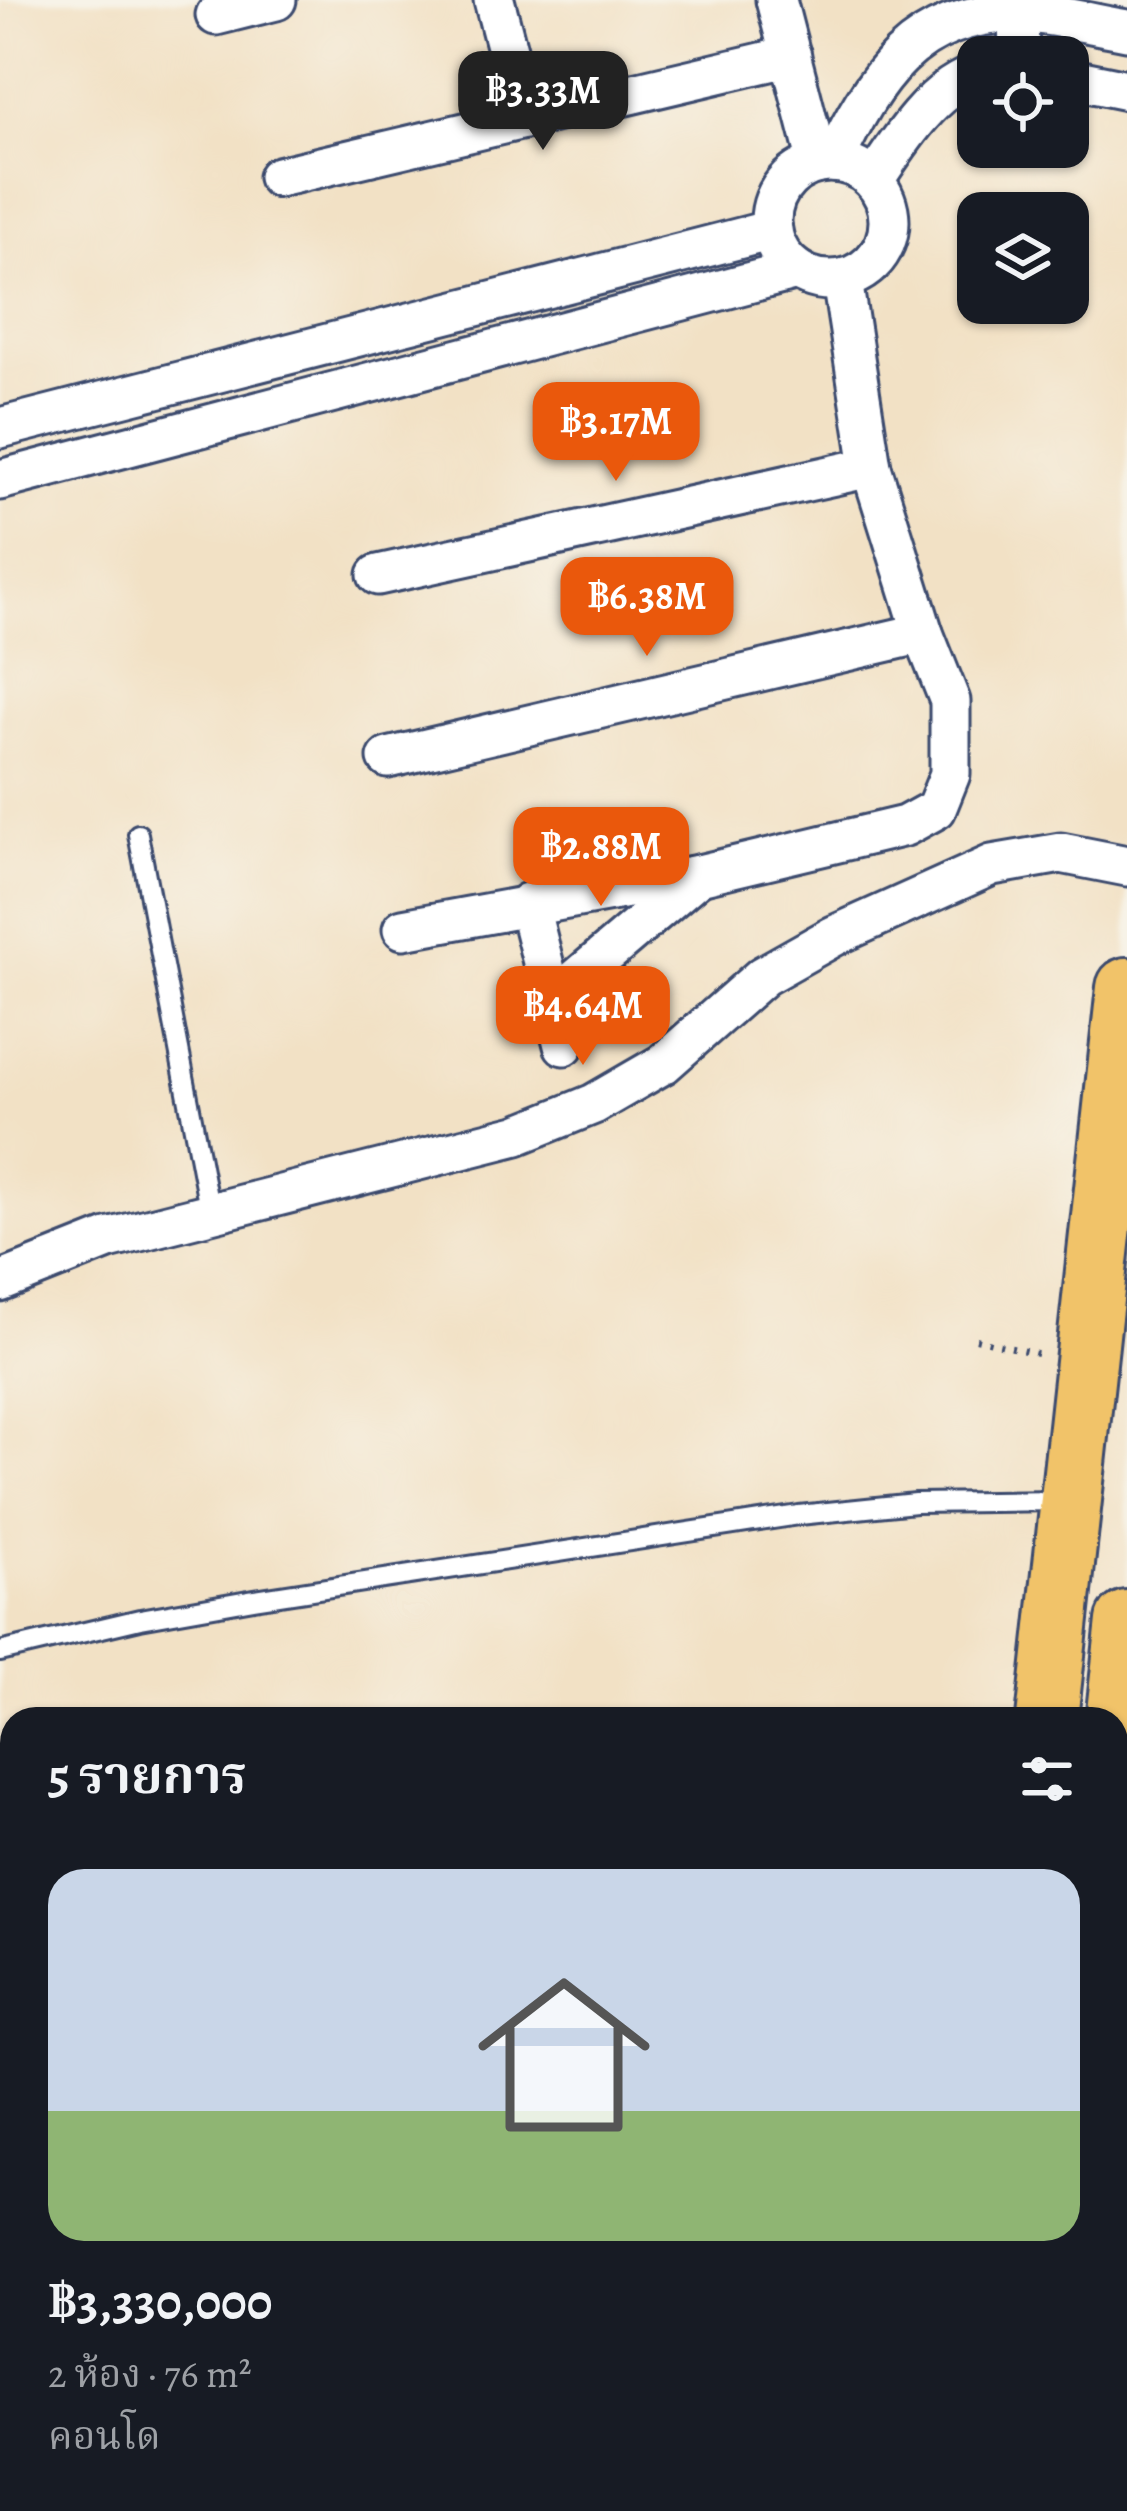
<!DOCTYPE html>
<html lang="th">
<head>
<meta charset="utf-8">
<style>
	body { margin:0; font-family:Alegreya,"Noto Serif Thai",serif; background:#20242c; color:#f1f3f6; height:100vh; display:flex; flex-direction:column; font-size:45px; white-space:nowrap }
	* { box-sizing:border-box; margin:0 }
	p { font-size:39px; color:#9ea1a6 }
	.icon { flex:none; width:66px; height:66px; fill:none; stroke:currentColor; stroke-width:2; stroke-linecap:round; stroke-linejoin:round }
	.map { position:relative; flex:1; overflow:hidden }
	.side { position:absolute; left:0px; top:1707px; width:1128px; height:804px; display:flex; flex-direction:column; background:#171b24; border-radius:36px 36px 0 0; box-shadow:0 3px 9px #0004 }
	.side>* { flex:none }
	.fabs { position:absolute; left:957px; top:36px; display:grid; gap:24px }
	.fabs a { display:grid; place-items:center; width:132px; height:132px; border-radius:24px; background:#171b24; box-shadow:0 3px 9px #0004; font-size:60px }
	.price { position:absolute; translate:-50% -102px; padding:0 27px; border-radius:24px; background:#ea580c; color:#fff; font-size:39px; line-height:78px; filter:drop-shadow(0 3px 6px #0008) }
	.price::after { content:''; position:absolute; left:50%; top:72px; width:36px; height:27px; margin-left:-18px; background:inherit; clip-path:polygon(0 0,100% 0,50% 100%) }
	.price.on { background:#222; color:#fff }
	ul { padding:0; list-style:none }
	li { display:grid; align-content:center; gap:24px; height:636px; padding:0 48px }
	li span { display:grid; place-items:center; height:372px; border-radius:36px; color:#555 }
	li>.icon { margin-inline-start:auto }
	span .icon { width:216px; height:216px; fill:#fffc; stroke-width:1 }
	li b { font-size:51px }
	h2 { display:flex; justify-content:space-between; align-items:center; height:144px; padding:0 48px; font-size:51px }
	.map>svg:first-child { display:block }
	.lines { fill:none; stroke-linecap:round; stroke-linejoin:round }
	.service-casing { stroke:#3b4a6d; stroke-width:24 }
	.minor-casing { stroke:#3b4a6d; stroke-width:45 }
	.primary-casing { stroke:#3b4a6d; stroke-width:66 }
	.path { stroke:#3b4a6d; stroke-width:6; stroke-dasharray:3 9; stroke-linecap:butt }
	.service { stroke:#fff; stroke-width:18 }
	.minor { stroke:#fff; stroke-width:39 }
	.primary { stroke:#f1c369; stroke-width:60 }
</style>
</head>
<body>
<div class="map">
<svg width="1127" height="2511" viewBox="0 0 1127 2511">
	<rect width="100%" height="100%" fill="#f7f3e8"/>
	<filter id="ink" filterUnits="userSpaceOnUse"><feTurbulence type="fractalNoise" baseFrequency=".00833" numOctaves="2"/><feDisplacementMap in="SourceGraphic" scale="24" xChannelSelector="R" yChannelSelector="G"/><feConvolveMatrix kernelMatrix="1 2 1 2 8 2 1 2 1" color-interpolation-filters="sRGB"/></filter>
	<filter id="wash" filterUnits="userSpaceOnUse"><feTurbulence type="fractalNoise" baseFrequency=".004" numOctaves="4" result="noise"/><feDisplacementMap in="SourceGraphic" scale="48" xChannelSelector="R" yChannelSelector="G"/><feGaussianBlur stdDeviation="2.7" result="paint"/><feColorMatrix in="noise" values="0 0 0 0 0 0 0 0 0 0 0 0 0 0 0 0 0 1.4 0 .05"/><feComposite in="paint" operator="in"/></filter>
	<g filter="url(#wash)">
		<rect width="100%" height="100%" fill="#f2e1c5"/>
	</g>
	<g filter="url(#ink)">
		<g class="lines">
			<!-- service casing -->
			<g class="service-casing">
				<g id="service">
					<path d="M138 834 210 1213"/>
					<path d="M0 1652 140 1619 254 1599 799 1515 915 1503 1060 1501"/>
					<path d="M0 2131 12 2127"/>
					<path d="M1116 2267 1127 2269"/>
					<path d="M0 2329 12 2326"/>
					<path d="M0 2399 12 2396"/>
					<path d="M803 2499 862 2511"/>
					<path d="M105 2511 147 2499"/>
					<path d="M693 2511 704 2499"/>
				</g>
			</g>
			<!-- minor casing -->
			<g class="minor-casing">
				<g id="minor">
					<path d="M494 0 525 119"/>
					<path d="M776 0 818 163"/>
					<path d="M1018 13 1019 57"/>
					<path d="M216 15 276 0"/>
					<path d="M1068 78 1127 90"/>
					<path d="M833 162C872 79 914 13 1016 13 1052 13 1091 24 1127 30"/>
					<circle cx="830" cy="221" r="59"/>
					<path d="M278 177 791 56"/>
					<path d="M874 180C896 146 936 83 978 75"/>
					<path d="M0 428 772 230"/>
					<path d="M0 480 797 270"/>
					<path d="M378 575 871 467"/>
					<path d="M388 758 923 633"/>
					<path d="M528 903 564 1045"/>
					<path d="M403 929 699 875 905 826 936 809 950 774V701L923 633 871 467 842 280"/>
					<path d="M551 1001 699 875"/>
					<path d="M0 1282 108 1239 517 1135 594 1104 663 1064 763 976 834 936 992 865 1061 853 1127 866"/>
				</g>
			</g>
			<!-- primary casing -->
			<g class="primary-casing">
				<g id="primary">
					<path d="M1047 1719 1127 988"/>
					<path d="M1116 1722 1127 1621"/>
					<path d="M960 2511 962 2499"/>
					<path d="M1030 2511 1032 2499"/>
				</g>
			</g>
			<!-- path -->
			<path class="path" d="M976 1339 1041 1355"/>
			<!-- service -->
			<use href="#service" class="service"/>
			<!-- minor -->
			<use href="#minor" class="minor"/>
			<!-- primary -->
			<use href="#primary" class="primary"/>
		</g>
	</g>
</svg>
<div class="fabs">
<a><svg class="icon" aria-label="locate" viewBox="0 0 24 24"><circle cx="12" cy="12" r="6"/><path d="M12 2v4M12 18v4M2 12h4M18 12h4"/></svg></a>
<a><svg class="icon" aria-label="layers" viewBox="0 0 24 24"><path d="M12 4l9 5-9 5-9-5zM3 14l9 5 9-5"/></svg></a>
</div>
<b class="price on" style="left:543px;top:153px">฿3.33M</b>
<b class="price" style="left:616px;top:484px">฿3.17M</b>
<b class="price" style="left:647px;top:659px">฿6.38M</b>
<b class="price" style="left:601px;top:909px">฿2.88M</b>
<b class="price" style="left:583px;top:1068px">฿4.64M</b>
<section class="side">
<h2>5 รายการ<svg class="icon" aria-label="filters" viewBox="0 0 24 24"><path d="M4 7h16M4 17h16"/><circle cx="9" cy="7" r="2"/><circle cx="15" cy="17" r="2"/></svg></h2>
<ul>
<li><span style="background:linear-gradient(#c9d6e8 65%,#8fb573 0)"><svg class="icon" aria-label="home" viewBox="0 0 24 24"><path d="M3 11l9-7 9 7M6 9v11h12V9"/></svg></span><div><b>฿3,330,000</b><p>2 ห้อง · 76 m²</p><p>คอนโด</p></div></li>
</ul>
</section>
</div>
</body>
</html>
